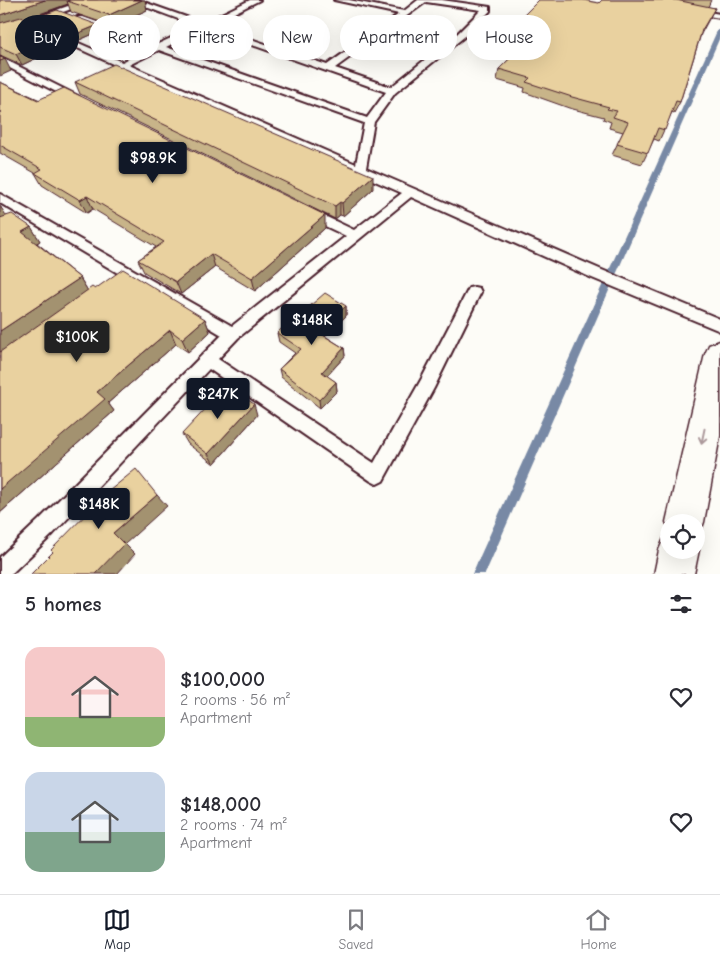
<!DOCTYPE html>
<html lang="en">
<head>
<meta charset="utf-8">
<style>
	body { margin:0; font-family:"Comic Neue",sans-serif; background:#f2f2f3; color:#2b2b33; height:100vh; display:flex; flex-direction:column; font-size:19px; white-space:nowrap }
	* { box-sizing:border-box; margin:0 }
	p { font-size:16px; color:#7c7c81 }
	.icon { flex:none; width:28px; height:28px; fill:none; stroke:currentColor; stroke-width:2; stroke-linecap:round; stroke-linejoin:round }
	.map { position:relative; height:574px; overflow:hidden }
	.sheet { display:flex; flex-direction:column; background:#fff; flex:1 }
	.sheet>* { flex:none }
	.top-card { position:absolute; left:15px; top:15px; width:690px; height:45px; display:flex; gap:10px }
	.tools { position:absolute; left:660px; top:514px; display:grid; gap:10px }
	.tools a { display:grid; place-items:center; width:45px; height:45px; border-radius:50%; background:#fff; box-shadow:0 5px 20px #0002; font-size:25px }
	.price { position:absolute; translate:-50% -42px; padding:0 11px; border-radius:5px; background:#111827; color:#fff; font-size:16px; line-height:32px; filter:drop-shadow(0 1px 2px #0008) }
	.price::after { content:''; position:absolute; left:50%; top:30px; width:15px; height:11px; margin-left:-8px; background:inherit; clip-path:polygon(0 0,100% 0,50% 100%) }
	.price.on { background:#222; color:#fff }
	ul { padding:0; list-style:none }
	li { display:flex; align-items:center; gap:15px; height:125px; padding:0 25px }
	li span { display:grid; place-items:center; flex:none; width:140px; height:100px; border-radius:15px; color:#555 }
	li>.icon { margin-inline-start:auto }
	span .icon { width:60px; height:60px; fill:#fffc; stroke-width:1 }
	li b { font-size:21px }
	h2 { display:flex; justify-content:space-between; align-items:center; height:60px; padding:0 25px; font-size:21px }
	.pill { padding:0 18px; border-radius:22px; background:#fff; box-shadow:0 5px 20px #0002; font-size:18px; line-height:45px }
	.pill.on { background:#111827; color:#fff }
	.menu { display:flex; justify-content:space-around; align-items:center; height:70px; border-top:1px solid #e1e1e2; background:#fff; font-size:14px; color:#7c7c81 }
	.menu a { display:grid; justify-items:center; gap:2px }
	.menu .on { color:#111827 }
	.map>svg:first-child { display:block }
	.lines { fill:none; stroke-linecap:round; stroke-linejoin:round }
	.stream { fill:#7889a5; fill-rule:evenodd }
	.lane-casing { stroke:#4a1f2b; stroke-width:4 }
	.secondary-casing { stroke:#4a1f2b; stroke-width:3 }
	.lane { fill:#fdfcf7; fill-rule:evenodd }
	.secondary { fill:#fdfcf7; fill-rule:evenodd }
	.wall { fill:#c8b489; stroke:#4a1f2b }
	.shaded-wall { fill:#a3926f; stroke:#4a1f2b }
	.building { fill:#e9d19f; stroke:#4a1f2b }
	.oneway { stroke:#ac999b }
</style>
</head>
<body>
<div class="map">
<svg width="720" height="574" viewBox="0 0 720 574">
	<rect width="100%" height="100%" fill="#fdfcf7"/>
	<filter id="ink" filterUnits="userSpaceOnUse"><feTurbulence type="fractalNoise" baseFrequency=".02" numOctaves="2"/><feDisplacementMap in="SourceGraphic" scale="10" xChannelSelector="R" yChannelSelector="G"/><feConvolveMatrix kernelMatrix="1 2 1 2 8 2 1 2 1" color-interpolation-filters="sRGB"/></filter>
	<g filter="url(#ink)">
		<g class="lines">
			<!-- stream -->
			<path class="stream" d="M720 29V37L485 574H472L717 31Z"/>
			<!-- lane casing -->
			<g class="lane-casing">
				<g id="lane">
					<path d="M85 0H96L0 35V30Z"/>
					<path d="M127 0H138L203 23 250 0H260L210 25 327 65 399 14 334 0H349L404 11 418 0H442L490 7V11L464 37 395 93 374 122 366 168 602 270 720 319V331L592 278 411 197 238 338 218 359 374 463 422 378 469 288 474 287 479 288 481 292 434 388 383 481 377 484 371 481 209 369 53 534 11 574H0V557L39 520 222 335 0 203V194L232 326 346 236 306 217 304 214 306 211H314L354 230 402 193 122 69H115V65L42 32 49 30 122 62 152 47 77 21V17H83L158 44 197 26ZM426 2 481 10 458 33 391 87 335 68ZM204 28 386 92 367 118 166 47ZM159 50 364 123 356 164 129 65Z"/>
					<path d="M691 9 720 14V18L691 13Z"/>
					<path d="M0 57 78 96 80 98 75 101 72 100 0 63Z"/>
				</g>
			</g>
			<!-- secondary casing -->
			<g class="secondary-casing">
				<g id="secondary">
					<path d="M720 341V436L704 522 699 536H696V522H669V529L666 522 705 354 709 345Z"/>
					<path d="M669 534V550H696V544L699 550 694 574H654L659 550 665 536Z"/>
				</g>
			</g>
			<!-- lane -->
			<use href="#lane" class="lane"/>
			<!-- secondary -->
			<use href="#secondary" class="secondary"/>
		</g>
		<!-- wall -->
		<g class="wall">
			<path d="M0 0H145L147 10 112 26 71 12 68 4 25 19 59 34 64 45 22 65 0 55Z"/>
			<path d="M602 0H711L708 7 715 8 701 34 680 102 674 113 672 112 659 141 654 139 642 164 612 155 623 132 609 128 611 122 603 119 604 117 569 108 524 92 525 88 497 80 499 69 525 43 508 39 510 29 599 3Z"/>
			<path d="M35 18 98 25 100 31 77 41 38 24Z"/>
			<path d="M0 82 325 228 255 291 215 267 181 294 144 272 138 260 156 247 93 209 87 213 42 185 35 173 0 153Z"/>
			<path d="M75 82 373 189 343 216 340 215 335 219 80 94Z"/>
			<path d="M0 206 6 216 31 227 40 241 37 243 80 278 88 291 95 289 205 319 210 332 188 352 176 344 108 403 114 411 0 513Z"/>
			<path d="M346 306V316L325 336 344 348 345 356 327 376 336 382 337 391 320 408 281 377 279 369 295 353 279 342 277 333Z"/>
			<path d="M257 415 214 464 188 444 182 434Z"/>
		</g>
		<!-- shaded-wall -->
		<g class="shaded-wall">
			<path d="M45 0H80L67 1 68 4 0 28V15Z"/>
			<path d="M142 0H145L147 10 112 26 109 15Z"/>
			<path d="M98 25 100 31 77 41 74 35Z"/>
			<path d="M59 34 64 45 22 65 16 54Z"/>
			<path d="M5 59 11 71 0 76V61Z"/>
			<path d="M373 176V189L343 216 342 203Z"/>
			<path d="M87 196 93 209 87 213 80 200Z"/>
			<path d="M340 202V215L335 219V206Z"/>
			<path d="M0 206 9 220 0 225Z"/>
			<path d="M325 215V228L255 291 252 278Z"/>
			<path d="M31 227 40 241 32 246 22 232Z"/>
			<path d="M211 254 215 267 181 294 176 282Z"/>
			<path d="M80 278 88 291 0 353V331Z"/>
			<path d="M346 306V316L319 341 318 332Z"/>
			<path d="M205 319 210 332 188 352 182 339Z"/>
			<path d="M170 330 176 344 108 403 114 411 0 513V489L97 392Z"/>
			<path d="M344 348 345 356 323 380 322 372Z"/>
			<path d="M336 382 337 391 320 408 319 400Z"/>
			<path d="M254 404 257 415 214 464 208 454Z"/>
			<path d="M157 495 167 506 125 544 135 554 117 574H95L113 533Z"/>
		</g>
		<!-- building -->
		<g class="building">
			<path d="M0 0H45L0 15Z"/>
			<path d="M70 0H142L109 15 67 1Z"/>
			<path d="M539 0H583L599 3 602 0H676L715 8 702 30 680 102 676 101 665 130 658 128 648 153 617 144 628 122 613 117 617 111 607 109 609 107 572 97 526 82 530 78 499 69 534 35 510 29Z"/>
			<path d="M57 10 98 25 74 35 35 18Z"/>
			<path d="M21 17 59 34 16 54 0 47V23Z"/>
			<path d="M0 57 5 59 0 61Z"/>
			<path d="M114 64 373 176 342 203 340 202 335 206 75 82Z"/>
			<path d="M0 82 38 100 64 88 325 215 252 278 211 254 176 282 138 260 164 242 87 196 80 200 35 173 42 169 0 145V113L2 112 0 111Z"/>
			<path d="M12 214 31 227 22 232 80 278 0 331V218Z"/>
			<path d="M123 269 205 319 182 339 170 330 97 392 105 399 0 489V352L92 287 95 289Z"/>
			<path d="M325 293 346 306 318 332 344 348 322 372 336 382 319 400 279 369 301 349 277 333 294 317 296 318Z"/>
			<path d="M227 386 254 404 208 454 182 434Z"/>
			<path d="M136 469 157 495 113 533 124 544 95 574H31L53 552 51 550 109 491Z"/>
		</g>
		<!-- one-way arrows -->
		<defs><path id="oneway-shaft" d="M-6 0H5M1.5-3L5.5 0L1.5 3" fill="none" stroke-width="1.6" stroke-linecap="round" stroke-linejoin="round" transform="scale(1.25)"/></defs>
		<use class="oneway" href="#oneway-shaft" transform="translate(703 436) rotate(102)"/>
	</g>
</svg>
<div class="tools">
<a><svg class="icon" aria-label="locate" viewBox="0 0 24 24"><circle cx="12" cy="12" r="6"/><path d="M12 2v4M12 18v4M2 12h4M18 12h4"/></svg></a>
</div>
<b class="price" style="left:153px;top:184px">$98.9K</b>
<b class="price" style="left:312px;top:346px">$148K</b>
<b class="price on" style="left:77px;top:363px">$100K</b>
<b class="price" style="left:218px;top:420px">$247K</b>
<b class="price" style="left:99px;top:530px">$148K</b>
<div class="top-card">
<a class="pill on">Buy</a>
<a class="pill">Rent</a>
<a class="pill">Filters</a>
<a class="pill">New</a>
<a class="pill">Apartment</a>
<a class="pill">House</a>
</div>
</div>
<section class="sheet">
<h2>5 homes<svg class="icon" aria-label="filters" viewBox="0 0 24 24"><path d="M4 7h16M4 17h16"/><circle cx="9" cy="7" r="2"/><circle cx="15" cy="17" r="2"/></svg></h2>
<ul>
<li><span style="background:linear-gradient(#f6c9c9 70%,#8fb573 0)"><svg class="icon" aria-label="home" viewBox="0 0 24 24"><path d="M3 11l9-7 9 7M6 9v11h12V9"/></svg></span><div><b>$100,000</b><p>2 rooms · 56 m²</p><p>Apartment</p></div><svg class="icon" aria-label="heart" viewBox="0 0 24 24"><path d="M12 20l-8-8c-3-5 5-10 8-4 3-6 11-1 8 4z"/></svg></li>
<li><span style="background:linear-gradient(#c9d6e8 60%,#7fa58c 0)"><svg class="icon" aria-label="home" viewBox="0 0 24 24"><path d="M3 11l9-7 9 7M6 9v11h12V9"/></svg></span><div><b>$148,000</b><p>2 rooms · 74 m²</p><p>Apartment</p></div><svg class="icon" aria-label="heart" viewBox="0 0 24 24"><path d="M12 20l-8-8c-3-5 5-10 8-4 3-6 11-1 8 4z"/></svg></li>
</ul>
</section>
<nav class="menu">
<a class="on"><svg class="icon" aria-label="map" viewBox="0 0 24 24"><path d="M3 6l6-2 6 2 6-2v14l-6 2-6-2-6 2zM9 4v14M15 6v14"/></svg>Map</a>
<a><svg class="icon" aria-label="saved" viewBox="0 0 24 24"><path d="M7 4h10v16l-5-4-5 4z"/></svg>Saved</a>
<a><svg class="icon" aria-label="home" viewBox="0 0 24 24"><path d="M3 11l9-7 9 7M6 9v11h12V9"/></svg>Home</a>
</nav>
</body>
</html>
